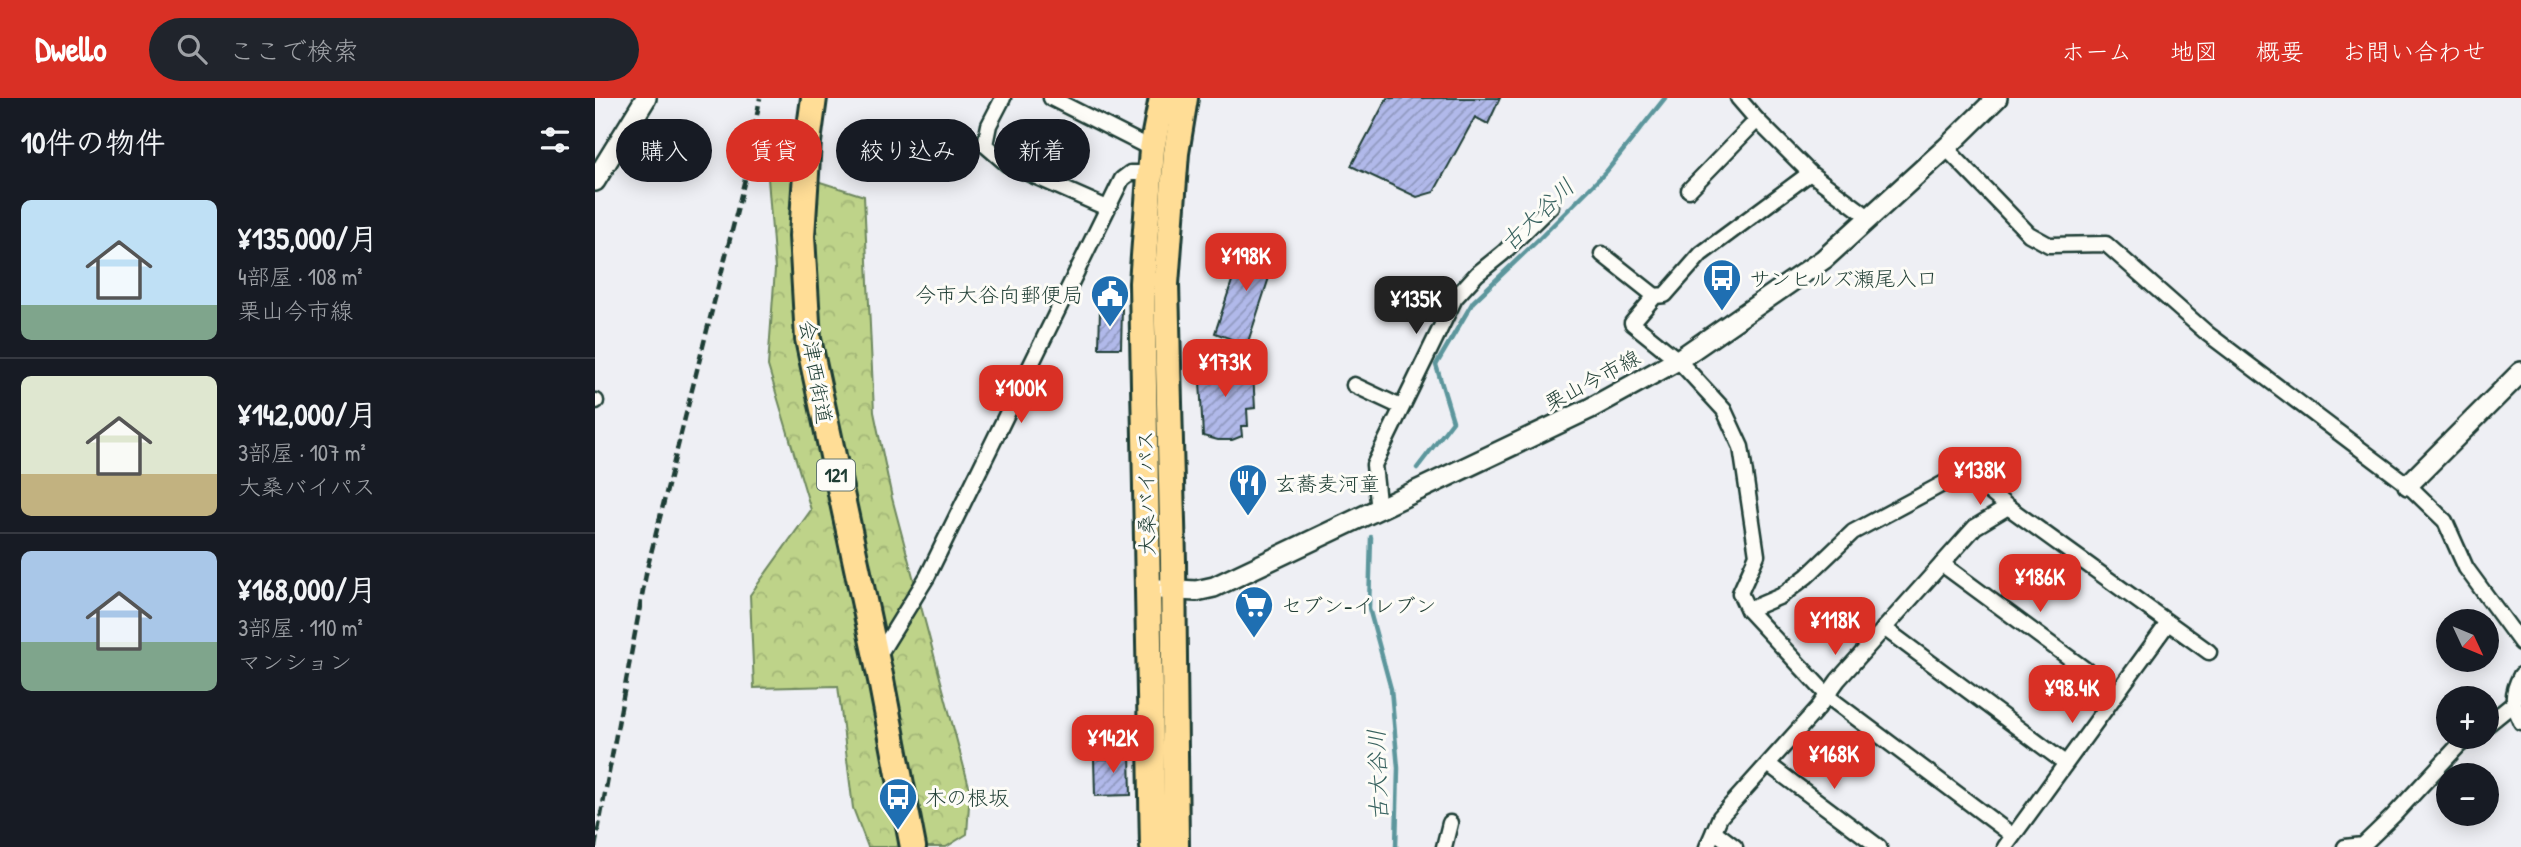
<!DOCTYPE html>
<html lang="ja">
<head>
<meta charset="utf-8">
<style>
	body { margin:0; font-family:"Patrick Hand","Klee One",sans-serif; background:#20242c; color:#f1f3f6; height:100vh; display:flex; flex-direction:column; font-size:26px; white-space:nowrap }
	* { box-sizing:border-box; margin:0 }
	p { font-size:23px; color:#9ea1a6 }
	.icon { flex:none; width:38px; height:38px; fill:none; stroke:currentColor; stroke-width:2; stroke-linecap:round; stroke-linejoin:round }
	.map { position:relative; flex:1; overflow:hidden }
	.panel { display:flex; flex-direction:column; background:#171b24; width:595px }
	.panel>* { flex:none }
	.hud { position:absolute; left:21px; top:21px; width:665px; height:63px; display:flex; gap:14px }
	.needle { width:46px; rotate:134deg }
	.buttons { position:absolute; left:1841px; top:511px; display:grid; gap:14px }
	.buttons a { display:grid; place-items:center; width:63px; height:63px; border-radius:50%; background:#171b24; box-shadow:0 4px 18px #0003; font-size:35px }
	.price { position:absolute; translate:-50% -60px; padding:0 16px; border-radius:14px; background:#d93025; color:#fff; font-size:23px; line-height:46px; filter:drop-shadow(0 2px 4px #0008) }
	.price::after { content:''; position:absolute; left:50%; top:42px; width:21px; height:16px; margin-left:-10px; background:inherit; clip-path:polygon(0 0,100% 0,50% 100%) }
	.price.on { background:#222; color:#fff }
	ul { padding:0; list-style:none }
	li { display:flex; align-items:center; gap:21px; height:175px; padding:0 21px }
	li+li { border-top:2px solid #363941 }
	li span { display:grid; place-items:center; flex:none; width:196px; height:140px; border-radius:10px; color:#555 }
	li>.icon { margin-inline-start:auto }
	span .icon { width:84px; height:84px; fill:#fffc; stroke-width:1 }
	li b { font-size:30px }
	h2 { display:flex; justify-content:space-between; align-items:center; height:84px; padding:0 21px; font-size:30px }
	.chip { padding:0 24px; border-radius:32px; background:#171b24; box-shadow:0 4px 18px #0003; font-size:24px; line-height:63px }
	.chip.on { background:#d93025; color:#fff }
	header { display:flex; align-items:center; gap:42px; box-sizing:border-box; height:98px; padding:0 35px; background:#d93025; color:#fff }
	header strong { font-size:33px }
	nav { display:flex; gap:38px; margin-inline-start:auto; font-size:24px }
	.search { width:490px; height:63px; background:#20242c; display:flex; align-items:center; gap:18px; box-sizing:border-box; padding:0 24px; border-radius:38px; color:#9ea1a6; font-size:26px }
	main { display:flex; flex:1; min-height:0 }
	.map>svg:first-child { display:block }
	.forest { fill:url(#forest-crowns); stroke:#6e885e; stroke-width:2 }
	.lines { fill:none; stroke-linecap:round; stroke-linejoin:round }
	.stream { stroke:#5b969c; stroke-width:4.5 }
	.building { fill:url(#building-hatch); stroke:#1f3d34; stroke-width:2 }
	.street-casing { stroke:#1f3d34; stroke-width:19 }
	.secondary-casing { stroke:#1f3d34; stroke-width:24 }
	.highway-casing { stroke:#1f3d34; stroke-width:30 }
	.street { stroke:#fdfcf7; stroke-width:14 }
	.secondary { stroke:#fdfcf7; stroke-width:19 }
	.highway { stroke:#ffdd96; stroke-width:24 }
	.rail { stroke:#1f3d34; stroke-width:4.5; stroke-dasharray:10 5; stroke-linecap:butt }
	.labels { text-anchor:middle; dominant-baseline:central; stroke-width:6; stroke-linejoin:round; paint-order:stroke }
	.shield { fill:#fdfcf7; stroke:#62766e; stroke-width:2 }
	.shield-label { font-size:19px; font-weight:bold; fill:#1f3d34 }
	.poi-label { font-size:21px; fill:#1f3d34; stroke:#fdfcf7; text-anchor:start }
	.street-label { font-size:21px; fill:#1f3d34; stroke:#fdfcf7 }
	.water-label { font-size:23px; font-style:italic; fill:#38625f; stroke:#fdfcf7 }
</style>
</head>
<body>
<header>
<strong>Dwello</strong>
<div class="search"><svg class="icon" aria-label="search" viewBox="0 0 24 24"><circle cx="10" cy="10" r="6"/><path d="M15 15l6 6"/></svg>ここで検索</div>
<nav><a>ホーム</a><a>地図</a><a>概要</a><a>お問い合わせ</a></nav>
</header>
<main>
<section class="panel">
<h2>10件の物件<svg class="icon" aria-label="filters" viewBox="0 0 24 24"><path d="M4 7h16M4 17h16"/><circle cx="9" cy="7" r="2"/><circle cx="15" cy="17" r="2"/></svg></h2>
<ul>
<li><span style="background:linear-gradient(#bfe0f5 75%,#7fa58c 0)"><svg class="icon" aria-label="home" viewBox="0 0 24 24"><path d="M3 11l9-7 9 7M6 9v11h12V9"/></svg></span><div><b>¥135,000/月</b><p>4部屋 · 108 m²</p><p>栗山今市線</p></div></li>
<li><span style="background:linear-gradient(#dfe7d0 70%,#c2b280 0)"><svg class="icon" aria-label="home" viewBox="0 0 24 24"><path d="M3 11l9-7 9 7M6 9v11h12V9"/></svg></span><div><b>¥142,000/月</b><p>3部屋 · 107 m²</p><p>大桑バイパス</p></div></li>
<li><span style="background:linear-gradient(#a9c7e8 65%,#7fa58c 0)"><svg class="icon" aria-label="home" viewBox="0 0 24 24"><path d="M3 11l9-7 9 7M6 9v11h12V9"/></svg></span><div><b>¥168,000/月</b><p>3部屋 · 110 m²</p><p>マンション</p></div></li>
</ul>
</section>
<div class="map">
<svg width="1926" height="749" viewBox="0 0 1926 749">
	<defs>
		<pattern id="forest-crowns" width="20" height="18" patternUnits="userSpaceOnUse" patternTransform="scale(1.75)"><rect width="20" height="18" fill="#bed389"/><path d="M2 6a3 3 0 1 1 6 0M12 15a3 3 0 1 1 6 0" fill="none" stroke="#a3b677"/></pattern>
		<pattern id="building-hatch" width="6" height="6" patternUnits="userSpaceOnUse" patternTransform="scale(1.75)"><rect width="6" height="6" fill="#b1b9ea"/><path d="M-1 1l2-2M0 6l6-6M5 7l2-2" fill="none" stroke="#8f98be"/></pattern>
	</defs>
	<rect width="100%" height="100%" fill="#eeeff4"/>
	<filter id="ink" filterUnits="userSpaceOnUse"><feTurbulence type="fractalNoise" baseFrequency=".0143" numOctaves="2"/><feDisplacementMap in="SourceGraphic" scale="14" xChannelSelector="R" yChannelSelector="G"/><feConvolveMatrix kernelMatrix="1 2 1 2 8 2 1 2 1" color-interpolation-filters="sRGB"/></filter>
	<g filter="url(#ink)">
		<!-- forest -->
		<path class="forest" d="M172 67 269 98 279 314 297 400 375 692 372 736 351 749H273L258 710 243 588 159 590 155 497 216 412 173 268 180 171Z"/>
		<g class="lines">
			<!-- stream -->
			<g class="stream">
				<path d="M822 370 858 323 841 267 878 204 943 142 1011 74 1070 0"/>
				<path d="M776 439 774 510 796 591 803 670 801 749"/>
			</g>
		</g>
		<!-- building -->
		<g class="building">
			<path d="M792 0H905L893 26 880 19 839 94 822 99 756 68Z"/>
			<path d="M650 143 682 155 652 247 620 235Z"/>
			<path d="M505 211H527L526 250H504Z"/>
			<path d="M643 262 644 277 658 276 660 310 652 311 653 328H646L647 338 637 342H623L608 338 604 265Z"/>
			<path d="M535 654 536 697 500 698 499 661H514L513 655Z"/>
		</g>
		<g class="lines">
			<!-- street casing -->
			<g class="street-casing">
				<g id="street">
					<path d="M408 0 394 27 390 47 412 66 512 110"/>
					<path d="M456 0 557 51"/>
					<path d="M1143 0 1162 22 1215 75 1275 120"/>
					<path d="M1351 50 1434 136 1454 147 1511 146 1613 236 1813 387 1850 423 1871 470 1926 545"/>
					<path d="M1215 75 1106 156 1070 197 1060 198 1037 225 1083 262 1129 312 1146 349 1162 457 1145 495 1153 512 1236 601 1417 737"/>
					<path d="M1094 92 1162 22"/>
					<path d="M1007 156 1060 198"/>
					<path d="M759 287 806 309"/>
					<path d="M0 303H1"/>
					<path d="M784 413 779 367 860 200 882 176 908 155 956 108"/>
					<path d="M1347 466 1522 595"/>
					<path d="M1153 512 1186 498 1212 478 1258 434 1370 374 1413 409 1614 554"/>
					<path d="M1289 530 1470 665"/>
					<path d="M282 560 332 479 527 81 535 75H555"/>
					<path d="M1926 577C1916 596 1917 604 1926 624"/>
					<path d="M1892 627 1918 606"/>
					<path d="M1173 666 1284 749"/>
					<path d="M1119 733 1140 749"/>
					<path d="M849 749 855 725"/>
					<path d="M1112 749 1125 719 1223 610 1243 582 1380 429 1413 409"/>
					<path d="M1410 749 1573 525"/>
					<path d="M1750 749 1768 747 1798 718 1864 647 1876 639"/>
				</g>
			</g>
			<!-- secondary casing -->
			<g class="secondary-casing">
				<g id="secondary">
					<path d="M0 83 51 0"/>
					<path d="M1813 387 1926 274"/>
					<path d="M565 491 601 493 619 489 994 311 1083 262 1229 161 1351 50 1402 0"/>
				</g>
			</g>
			<!-- highway casing -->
			<g class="highway-casing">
				<g id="highway">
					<path d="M219 0 213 44 207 138 213 241 286 582 318 749"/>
					<path d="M558 749 547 185 557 51 567 0"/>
					<path d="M581 749 578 463 571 186 581 55 590 0"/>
				</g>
			</g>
			<!-- street -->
			<use href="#street" class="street"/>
			<!-- secondary -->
			<use href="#secondary" class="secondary"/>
			<!-- highway -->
			<use href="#highway" class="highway"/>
			<!-- rail -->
			<path class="rail" d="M0 749 52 471 152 73 165 0"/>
		</g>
	</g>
	<!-- icons -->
	<defs>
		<g id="bus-pin" transform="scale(2.0125)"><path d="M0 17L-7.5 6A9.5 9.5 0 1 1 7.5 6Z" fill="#1f6fb2" stroke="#fdfcf7"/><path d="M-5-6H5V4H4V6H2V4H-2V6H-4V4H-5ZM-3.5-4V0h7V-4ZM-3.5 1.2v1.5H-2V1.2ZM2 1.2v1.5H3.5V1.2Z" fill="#fff"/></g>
		<g id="civic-pin" transform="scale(2.0125)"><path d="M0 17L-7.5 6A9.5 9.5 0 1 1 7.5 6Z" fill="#1f6fb2" stroke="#fdfcf7"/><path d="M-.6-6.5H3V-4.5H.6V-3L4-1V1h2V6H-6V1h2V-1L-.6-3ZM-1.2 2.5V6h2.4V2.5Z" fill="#fff"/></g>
		<g id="restaurant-pin" transform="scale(2.0125)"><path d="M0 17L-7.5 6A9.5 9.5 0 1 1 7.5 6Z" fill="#1f6fb2" stroke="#fdfcf7"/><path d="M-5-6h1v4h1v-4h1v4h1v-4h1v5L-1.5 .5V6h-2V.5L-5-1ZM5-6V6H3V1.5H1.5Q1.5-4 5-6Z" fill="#fff"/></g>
		<g id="supermarket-pin" transform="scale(2.0125)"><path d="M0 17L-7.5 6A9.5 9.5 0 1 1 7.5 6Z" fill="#1f6fb2" stroke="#fdfcf7"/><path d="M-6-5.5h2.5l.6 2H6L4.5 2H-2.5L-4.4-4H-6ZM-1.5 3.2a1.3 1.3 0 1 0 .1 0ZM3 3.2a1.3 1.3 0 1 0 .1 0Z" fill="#fff"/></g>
	</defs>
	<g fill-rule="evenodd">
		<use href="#bus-pin" x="1127" y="180"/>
		<use href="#civic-pin" x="515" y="196"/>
		<use href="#restaurant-pin" x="653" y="385"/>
		<use href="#supermarket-pin" x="659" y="507"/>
		<use href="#bus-pin" x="303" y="699"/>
	</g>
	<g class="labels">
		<!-- shield labels -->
		<rect class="shield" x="222" y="361.5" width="38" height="31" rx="5"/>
		<g class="shield-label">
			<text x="241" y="377">121</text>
		</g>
		<!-- poi labels -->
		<g class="poi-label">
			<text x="1154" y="180">サンヒルズ瀬尾入口</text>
			<text x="488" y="196" text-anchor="end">今市大谷向郵便局</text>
			<text x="680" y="385">玄蕎麦河童</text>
			<text x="686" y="507">セブン-イレブン</text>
			<text x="330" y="699">木の根坂</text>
		</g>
		<!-- street labels -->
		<g class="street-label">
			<text transform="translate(221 274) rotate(80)">会津西街道</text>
			<text transform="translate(997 282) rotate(-28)">栗山今市線</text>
			<text transform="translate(551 395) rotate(-91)">大桑バイパス</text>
		</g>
		<!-- water labels -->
		<g class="water-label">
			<text transform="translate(942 116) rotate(-44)">古大谷川</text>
			<text transform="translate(782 677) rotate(-92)">古大谷川</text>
		</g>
	</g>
</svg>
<div class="buttons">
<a><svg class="needle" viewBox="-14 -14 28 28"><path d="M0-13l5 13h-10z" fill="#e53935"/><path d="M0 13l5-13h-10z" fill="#9ea1a6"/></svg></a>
<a>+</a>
<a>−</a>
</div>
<b class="price" style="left:651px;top:195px">¥198K</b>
<b class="price on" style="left:821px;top:238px">¥135K</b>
<b class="price" style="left:630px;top:301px">¥173K</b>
<b class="price" style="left:426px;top:327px">¥100K</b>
<b class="price" style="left:1385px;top:409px">¥138K</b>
<b class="price" style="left:1445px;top:516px">¥186K</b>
<b class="price" style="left:1240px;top:559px">¥118K</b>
<b class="price" style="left:1477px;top:627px">¥98.4K</b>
<b class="price" style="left:518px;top:677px">¥142K</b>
<b class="price" style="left:1239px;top:693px">¥168K</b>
<div class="hud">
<a class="chip">購入</a>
<a class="chip on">賃貸</a>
<a class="chip">絞り込み</a>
<a class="chip">新着</a>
</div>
</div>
</main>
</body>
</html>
